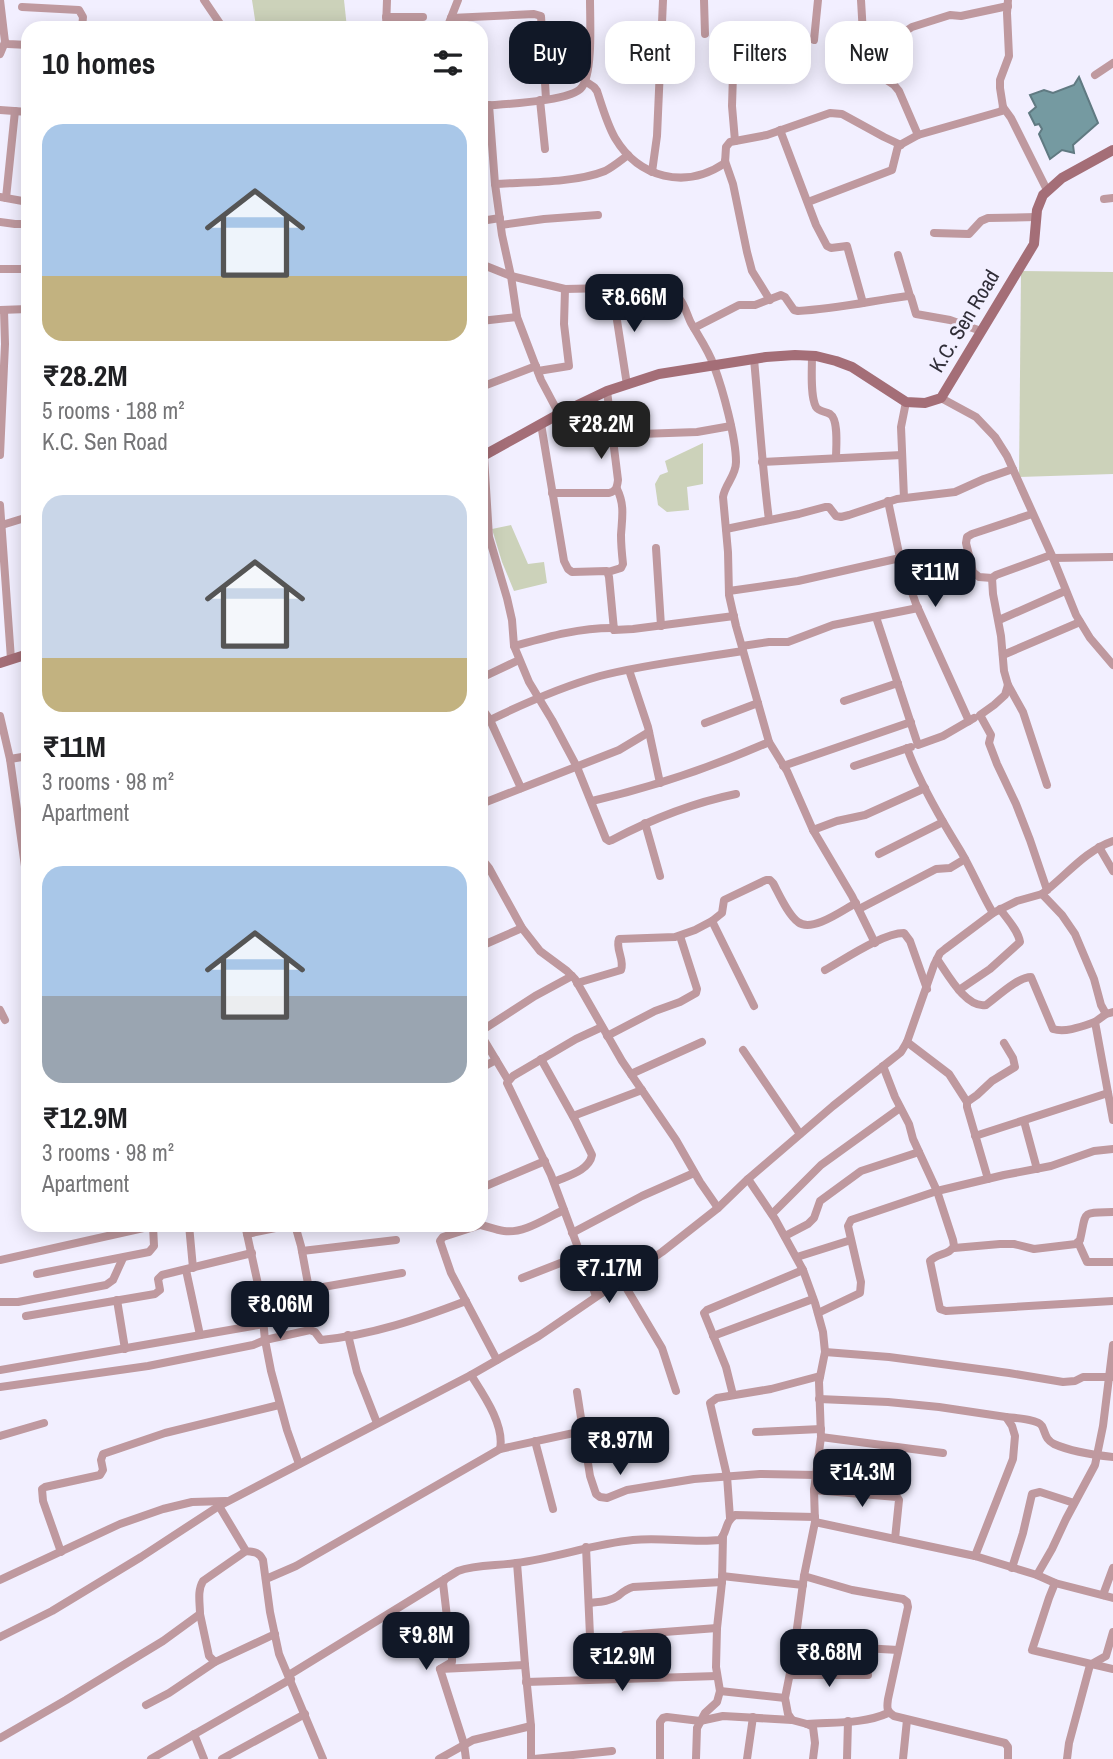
<!DOCTYPE html>
<html lang="en">
<head>
<meta charset="utf-8">
<style>
	body { margin:0; font-family:"Archivo Narrow",sans-serif; background:#f2f2f2; color:#202124; height:100vh; display:flex; flex-direction:column; font-size:26px; white-space:nowrap }
	* { box-sizing:border-box; margin:0 }
	p { font-size:23px; color:#757577 }
	.icon { flex:none; width:38px; height:38px; fill:none; stroke:currentColor; stroke-width:2; stroke-linecap:round; stroke-linejoin:round }
	.map { position:relative; flex:1; overflow:hidden }
	.drawer { position:absolute; left:21px; top:21px; width:467px; height:1211px; display:flex; flex-direction:column; background:#fff; border-radius:21px; box-shadow:0 4px 18px #0003 }
	.drawer>* { flex:none }
	.hud { position:absolute; left:509px; top:21px; width:499px; height:63px; display:flex; gap:14px }
	.price { position:absolute; translate:-50% -60px; padding:0 16px; border-radius:14px; background:#111827; color:#fff; font-size:23px; line-height:46px; filter:drop-shadow(0 2px 4px #0008) }
	.price::after { content:''; position:absolute; left:50%; top:42px; width:21px; height:16px; margin-left:-10px; background:inherit; clip-path:polygon(0 0,100% 0,50% 100%) }
	.price.on { background:#222; color:#fff }
	ul { padding:0; list-style:none }
	li { display:grid; align-content:center; gap:14px; height:371px; padding:0 21px }
	li span { display:grid; place-items:center; height:217px; border-radius:21px; color:#555 }
	li>.icon { margin-inline-start:auto }
	span .icon { width:126px; height:126px; fill:#fffc; stroke-width:1 }
	li b { font-size:30px }
	h2 { display:flex; justify-content:space-between; align-items:center; height:84px; padding:0 21px; font-size:30px }
	.chip { padding:0 24px; border-radius:21px; background:#fff; box-shadow:0 4px 18px #0003; font-size:24px; line-height:63px }
	.chip.on { background:#111827; color:#fff }
	.map>svg:first-child { display:block }
	.green { fill:#ccd2ba }
	.water { fill:#759aa1; stroke:#607a82; stroke-width:2 }
	.lines { fill:none; stroke-linecap:round; stroke-linejoin:round }
	.street { stroke:#bf999f; stroke-width:8 }
	.secondary { stroke:#a46e77; stroke-width:10 }
	.labels { text-anchor:middle; dominant-baseline:central; stroke-width:6; stroke-linejoin:round; paint-order:stroke }
	.street-label { font-size:21px; fill:#302e38; stroke:#f2efff }
</style>
</head>
<body>
<div class="map">
<svg width="1113" height="1759" viewBox="0 0 1113 1759">
	<rect width="100%" height="100%" fill="#f2efff"/>
	<!-- green -->
	<g class="green">
		<path d="M252 0H344L347 28H270L256 26Z"/>
		<path d="M1021 271 1113 272V474L1019 477Z"/>
		<path d="M703 443V484L687 487 689 510 667 512 658 505 655 484 660 475 668 472 665 461Z"/>
		<path d="M511 525 528 564 544 562 547 583 514 591 502 562 492 529Z"/>
	</g>
	<!-- water -->
	<path class="water" d="M1079 77 1098 123 1073 145 1074 153 1062 150 1050 159 1039 134 1042 129 1039 124 1035 125 1029 113 1036 107 1030 95 1044 90 1053 93 1074 85Z"/>
	<g class="lines">
		<!-- street -->
		<g class="street">
			<path d="M0 0 5 42 8 44 28 45"/>
			<path d="M204 0 223 28"/>
			<path d="M704 0 705 34"/>
			<path d="M861 0 864 51 866 55 876 63"/>
			<path d="M22 7 79 10 83 17 82 28"/>
			<path d="M386 17H423"/>
			<path d="M451 18 534 14 541 16 546 99"/>
			<path d="M386 28 387 0"/>
			<path d="M447 28 458 0"/>
			<path d="M814 40 818 0"/>
			<path d="M0 54 5 42"/>
			<path d="M733 74 732 106 735 141"/>
			<path d="M1095 75 1113 63"/>
			<path d="M585 81 594 87 597 91C602 106 607 124 615 138 639 178 685 190 725 163L726 147 730 142 767 135 830 113 842 114 884 137 901 145"/>
			<path d="M540 100 545 149"/>
			<path d="M489 105 495 184 502 235 511 276 517 317 541 380 559 414"/>
			<path d="M481 106C501 104 572 102 582 87 593 72 590 20 590 0"/>
			<path d="M1003 107 1011 118 1047 190"/>
			<path d="M0 110 28 112"/>
			<path d="M780 130 816 225 827 246 831 248 847 246 863 303"/>
			<path d="M918 135 899 91 894 85 873 71 872 67 893 51 906 31 912 27 950 15 961 16 1008 6"/>
			<path d="M725 161 733 184 747 252 752 271 770 300"/>
			<path d="M652 172 657 136 663 0"/>
			<path d="M495 184C528 182 575 183 605 171 613 167 620 161 628 155"/>
			<path d="M0 197 28 202"/>
			<path d="M6 198 15 111"/>
			<path d="M1104 199 1113 198"/>
			<path d="M808 202 892 170 898 146 918 135 1002 111 1003 107 1000 88V80L1009 56 1007 13 1008 0"/>
			<path d="M481 221 500 218"/>
			<path d="M0 222 15 224H28"/>
			<path d="M501 225 544 219 598 215"/>
			<path d="M934 233 969 234 981 221 988 218 1037 217"/>
			<path d="M898 255 910 296"/>
			<path d="M481 264 511 276 565 289 655 287C664 289 673 291 679 298 685 305 687 315 691 323 699 337 709 351 714 366 723 390 736 438 736 462 736 476 725 484 723 497L728 552 729 595 736 626 769 742 787 771 813 830 852 896 875 943"/>
			<path d="M0 269H28"/>
			<path d="M612 288 627 385"/>
			<path d="M0 310 28 309"/>
			<path d="M481 321 517 317"/>
			<path d="M694 328 739 305H755L781 295 785 297 794 310 798 311C835 309 871 301 908 296L911 297 916 314 950 320 981 331"/>
			<path d="M812 356C812 369 810 396 816 407 819 412 825 411 830 414 839 420 836 447 836 458"/>
			<path d="M754 359C759 413 762 466 769 520"/>
			<path d="M538 371 569 366 564 324 565 289"/>
			<path d="M481 387 536 366"/>
			<path d="M941 398 976 417 995 437 1007 456 1053 558 1076 615 1090 638 1113 665"/>
			<path d="M541 424 564 561 568 569 572 572 607 571 609 577 614 630 633 629 734 616"/>
			<path d="M612 435 697 432 731 426"/>
			<path d="M0 455 5 344 4 310"/>
			<path d="M484 456 489 537 507 598 512 620 514 646 529 682 552 720 577 767 606 839 609 841 612 840C652 819 692 803 736 794"/>
			<path d="M762 462 902 455"/>
			<path d="M552 493H609C616 491 617 488 618 480L607 391"/>
			<path d="M904 498 901 427 906 402"/>
			<path d="M888 501 900 558 916 604 969 721"/>
			<path d="M0 505 11 659"/>
			<path d="M2 525 28 517"/>
			<path d="M726 529 799 514 825 507H829L836 516 841 517 849 515 897 499 955 492 984 479 1013 469"/>
			<path d="M656 548 661 626"/>
			<path d="M1053 558 1113 557"/>
			<path d="M608 572 621 568 623 564C622 555 621 545 621 535 622 518 625 505 617 489"/>
			<path d="M906 575 969 560"/>
			<path d="M992 578 979 577 973 572 966 543 967 537 972 534 1032 514"/>
			<path d="M729 591 798 581 900 558"/>
			<path d="M876 617 918 745 943 736 974 718"/>
			<path d="M999 620 1065 591"/>
			<path d="M514 646C547 637 578 628 612 628"/>
			<path d="M742 646 769 642H788L833 625 918 608"/>
			<path d="M1003 655 1080 622"/>
			<path d="M629 670 648 727 660 783"/>
			<path d="M481 678 519 660"/>
			<path d="M1008 685 1023 712 1047 785"/>
			<path d="M844 701 898 683"/>
			<path d="M481 707 490 720 521 788"/>
			<path d="M0 716 10 759 28 888"/>
			<path d="M490 720C525 703 561 687 600 676 646 664 695 659 743 651"/>
			<path d="M705 723 758 703"/>
			<path d="M907 748C920 784 940 818 960 850 972 870 981 893 993 913"/>
			<path d="M10 759 28 756"/>
			<path d="M783 766 911 722"/>
			<path d="M854 766 911 747"/>
			<path d="M592 801C653 787 712 767 769 742"/>
			<path d="M481 804 619 750 649 732"/>
			<path d="M645 823 660 876"/>
			<path d="M813 830 837 821 865 815 925 788"/>
			<path d="M1099 847 1113 871"/>
			<path d="M879 854 943 822"/>
			<path d="M481 858 489 868 522 928 540 951 567 971 575 979 622 1061 676 1140 700 1182 718 1208"/>
			<path d="M1047 890 1030 840 1016 804 997 764 989 743 991 735 980 715 994 705 1005 695 1008 685 1004 671 1001 636 993 594 992 578 996 575 1051 555"/>
			<path d="M1042 894 1062 915 1075 934 1094 979 1101 1005 1106 1014"/>
			<path d="M859 909 936 869 950 868 965 859"/>
			<path d="M712 921 722 913 724 900 766 880H770L773 883C779 894 788 915 798 922 812 933 843 910 856 903"/>
			<path d="M481 946 522 928"/>
			<path d="M937 959C947 973 966 1009 986 1005 997 997 1018 977 1031 977L1053 1029C1066 1033 1083 1026 1095 1022"/>
			<path d="M825 970C845 959 883 933 904 933L910 941 927 989"/>
			<path d="M577 983 621 970C625 960 615 949 619 939L675 937 695 930 712 921 754 1006"/>
			<path d="M959 990 990 969 1020 942C1018 930 1007 919 1000 909"/>
			<path d="M0 1010 5 1020"/>
			<path d="M1113 1012 1106 1014 1095 1022 1113 1120"/>
			<path d="M481 1031 535 996 572 976"/>
			<path d="M481 1035 508 1080"/>
			<path d="M607 1036 655 1011 680 1002 696 993 697 989 680 936"/>
			<path d="M907 1042 949 1074 967 1102"/>
			<path d="M743 1050 800 1134"/>
			<path d="M541 1059 575 1120 592 1155C589 1171 567 1176 554 1182"/>
			<path d="M883 1066 895 1097 909 1124 913 1139 937 1191 953 1240 954 1246C950 1255 937 1253 930 1261L940 1309 946 1311 1113 1301"/>
			<path d="M481 1068 496 1060"/>
			<path d="M631 1074 702 1042"/>
			<path d="M573 1116 642 1090"/>
			<path d="M1024 1121 1037 1169"/>
			<path d="M975 1136 1108 1093"/>
			<path d="M748 1179 775 1219 803 1270 815 1303 823 1332 825 1352 819 1382 821 1437 814 1490 815 1522 975 1556 1037 1575 1055 1583 1113 1598"/>
			<path d="M988 1179 967 1107V1102L977 1095 992 1081 1015 1067 1013 1058 1004 1043"/>
			<path d="M481 1188 545 1161"/>
			<path d="M772 1214 821 1165 900 1108"/>
			<path d="M189 1225 193 1268"/>
			<path d="M245 1225 261 1298 265 1340 271 1371 287 1430 299 1464"/>
			<path d="M295 1225 301 1246 309 1289"/>
			<path d="M480 1225 443 1237 440 1241 451 1273 497 1360"/>
			<path d="M481 1225C489 1227 496 1230 504 1231 524 1234 546 1218 564 1210"/>
			<path d="M572 1233 642 1196 694 1173"/>
			<path d="M247 1234 290 1225"/>
			<path d="M785 1236 808 1224 814 1218 820 1201 861 1171 919 1152"/>
			<path d="M1078 1242 1087 1262H1113"/>
			<path d="M954 1248 1000 1244H1014L1034 1249 1076 1244 1080 1240C1087 1210 1080 1213 1113 1212"/>
			<path d="M302 1251 396 1240"/>
			<path d="M797 1257 851 1240"/>
			<path d="M0 1260 157 1225"/>
			<path d="M186 1270 200 1335"/>
			<path d="M37 1274 149 1252 154 1246 153 1226"/>
			<path d="M522 1278 581 1255"/>
			<path d="M621 1279 662 1348 676 1391"/>
			<path d="M596 1296 551 1175 507 1083 513 1076 576 1039 602 1027"/>
			<path d="M261 1298 402 1273"/>
			<path d="M117 1300 125 1349"/>
			<path d="M0 1302H18L106 1285 113 1280 123 1258"/>
			<path d="M818 1313 860 1293 861 1282 848 1226 851 1220 937 1191 1004 1175 1051 1166 1094 1151 1113 1149"/>
			<path d="M26 1316 155 1294 160 1290 158 1279 162 1275 252 1253"/>
			<path d="M348 1335 357 1372 377 1423"/>
			<path d="M713 1336 813 1299"/>
			<path d="M825 1352 889 1357 1009 1373 1063 1382 1075 1381 1083 1377H1113"/>
			<path d="M0 1370 264 1324"/>
			<path d="M0 1387 148 1366 253 1345 265 1340 310 1330 315 1332 321 1340C372 1335 419 1319 466 1301"/>
			<path d="M577 1392 590 1476 596 1494 600 1497 607 1498 627 1490 694 1479 760 1474 816 1475"/>
			<path d="M733 1395 726 1367 704 1313 707 1310 803 1270"/>
			<path d="M819 1399 888 1402 939 1407 1006 1417 1012 1426 1015 1436 1013 1459 975 1556"/>
			<path d="M1006 1417C1014 1418 1038 1419 1042 1426 1046 1434 1045 1439 1054 1444 1072 1452 1093 1455 1113 1457"/>
			<path d="M756 1432 821 1429"/>
			<path d="M0 1436 44 1423"/>
			<path d="M821 1437 943 1453"/>
			<path d="M535 1441 553 1509"/>
			<path d="M500 1449 583 1431"/>
			<path d="M814 1490 897 1497 899 1500 895 1539"/>
			<path d="M219 1506 246 1551C255 1552 259 1552 263 1560L270 1612 279 1654 323 1759"/>
			<path d="M730 1518 727 1476 710 1403 717 1398 771 1389 820 1376"/>
			<path d="M586 1547 590 1636 589 1679"/>
			<path d="M61 1552 43 1501 42 1489 45 1487 100 1475 103 1470 101 1460 103 1454 165 1433 279 1405"/>
			<path d="M517 1563 525 1665 531 1726V1759"/>
			<path d="M1012 1568 1023 1533 1032 1494 1040 1492 1074 1503"/>
			<path d="M1037 1575 1052 1549 1066 1519 1095 1465 1103 1426 1113 1345"/>
			<path d="M722 1576 803 1585"/>
			<path d="M804 1576 852 1590 903 1599 907 1602 908 1607 888 1699C887 1707 886 1711 894 1716L1005 1743 1008 1747V1759"/>
			<path d="M266 1579 296 1566 500 1449C505 1425 483 1394 471 1375"/>
			<path d="M445 1579 443 1583 447 1617 452 1640V1662L440 1669 525 1665"/>
			<path d="M0 1580 120 1524 163 1509 192 1502 226 1501"/>
			<path d="M1055 1583 1049 1598 1032 1650 1113 1669"/>
			<path d="M1103 1595 1113 1568"/>
			<path d="M589 1603C598 1602 609 1602 618 1596 623 1592 626 1589 633 1587L722 1582"/>
			<path d="M200 1614 209 1656 215 1662 275 1634"/>
			<path d="M625 1635 717 1628"/>
			<path d="M0 1637 52 1611 141 1557 219 1506 471 1375 539 1336 662 1252 718 1208 748 1179 833 1106 901 1052 907 1042 934 965 940 953 945 949 993 913 1017 901 1042 894 1047 890C1068 873 1087 850 1113 841"/>
			<path d="M795 1644 898 1650"/>
			<path d="M440 1669 464 1744 466 1759"/>
			<path d="M289 1675 458 1571C476 1564 497 1566 516 1563 556 1558 593 1544 633 1540 662 1537 691 1543 720 1540 728 1531 724 1523 735 1515L815 1517"/>
			<path d="M790 1675H868"/>
			<path d="M526 1682 717 1676"/>
			<path d="M720 1691 785 1698"/>
			<path d="M146 1705 169 1693 215 1662"/>
			<path d="M807 1724C834 1722 864 1724 888 1713"/>
			<path d="M194 1734 204 1759"/>
			<path d="M0 1738 66 1700 163 1641 200 1614C200 1603 197 1591 203 1581L246 1551"/>
			<path d="M151 1759 291 1679"/>
			<path d="M222 1759 305 1714"/>
			<path d="M439 1759 473 1740 531 1726"/>
			<path d="M534 1759 612 1751"/>
			<path d="M660 1759V1722L663 1718 667 1717 700 1721 723 1716 792 1720"/>
			<path d="M696 1759 697 1728 705 1713 717 1702 720 1691 716 1667 717 1628 722 1582 723 1536"/>
			<path d="M747 1759 753 1717"/>
			<path d="M813 1759 815 1743 813 1727 807 1724 792 1720 788 1714 785 1698 793 1658 804 1576 815 1522"/>
			<path d="M847 1759 848 1721"/>
			<path d="M903 1759 907 1720"/>
			<path d="M1067 1759 1069 1743 1090 1665 1106 1656 1113 1632"/>
		</g>
		<!-- secondary -->
		<g class="secondary">
			<path d="M481 457 559 414 607 391 659 374 766 357 795 355 816 356 836 361 852 367 906 402 925 403 941 398 1034 244 1037 210 1043 195 1062 178 1113 150"/>
			<path d="M0 663 28 654"/>
		</g>
	</g>
	<g class="labels">
		<!-- street labels -->
		<g class="street-label">
			<text transform="translate(964 321) rotate(-59)">K.C. Sen Road</text>
		</g>
	</g>
</svg>
<b class="price" style="left:634px;top:334px">₹8.66M</b>
<b class="price on" style="left:601px;top:461px">₹28.2M</b>
<b class="price" style="left:935px;top:609px">₹11M</b>
<b class="price" style="left:609px;top:1305px">₹7.17M</b>
<b class="price" style="left:280px;top:1341px">₹8.06M</b>
<b class="price" style="left:620px;top:1477px">₹8.97M</b>
<b class="price" style="left:862px;top:1509px">₹14.3M</b>
<b class="price" style="left:426px;top:1672px">₹9.8M</b>
<b class="price" style="left:829px;top:1689px">₹8.68M</b>
<b class="price" style="left:622px;top:1693px">₹12.9M</b>
<div class="hud">
<a class="chip on">Buy</a>
<a class="chip">Rent</a>
<a class="chip">Filters</a>
<a class="chip">New</a>
</div>
<section class="drawer">
<h2>10 homes<svg class="icon" aria-label="filters" viewBox="0 0 24 24"><path d="M4 7h16M4 17h16"/><circle cx="9" cy="7" r="2"/><circle cx="15" cy="17" r="2"/></svg></h2>
<ul>
<li><span style="background:linear-gradient(#a9c7e8 70%,#c2b280 0)"><svg class="icon" aria-label="home" viewBox="0 0 24 24"><path d="M3 11l9-7 9 7M6 9v11h12V9"/></svg></span><div><b>₹28.2M</b><p>5 rooms · 188 m²</p><p>K.C. Sen Road</p></div></li>
<li><span style="background:linear-gradient(#c9d6e8 75%,#c2b280 0)"><svg class="icon" aria-label="home" viewBox="0 0 24 24"><path d="M3 11l9-7 9 7M6 9v11h12V9"/></svg></span><div><b>₹11M</b><p>3 rooms · 98 m²</p><p>Apartment</p></div></li>
<li><span style="background:linear-gradient(#a9c7e8 60%,#9aa5b1 0)"><svg class="icon" aria-label="home" viewBox="0 0 24 24"><path d="M3 11l9-7 9 7M6 9v11h12V9"/></svg></span><div><b>₹12.9M</b><p>3 rooms · 98 m²</p><p>Apartment</p></div></li>
</ul>
</section>
</div>
</body>
</html>
